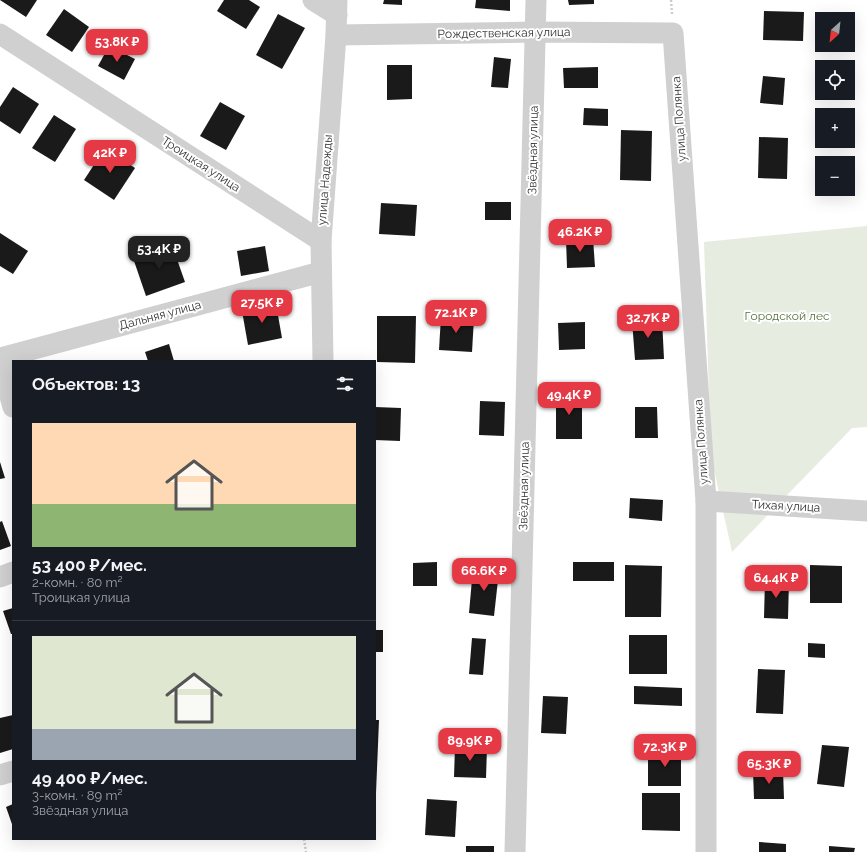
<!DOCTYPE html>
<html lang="ru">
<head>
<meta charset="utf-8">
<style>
	body { margin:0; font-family:Raleway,sans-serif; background:#242831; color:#f1f3f6; height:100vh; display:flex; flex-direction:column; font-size:15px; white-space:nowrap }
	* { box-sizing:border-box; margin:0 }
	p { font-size:13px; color:#9ea1a6 }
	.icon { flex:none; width:22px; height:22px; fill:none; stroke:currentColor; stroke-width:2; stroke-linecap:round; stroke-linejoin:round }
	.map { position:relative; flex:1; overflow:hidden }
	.details { position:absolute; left:12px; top:360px; width:364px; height:480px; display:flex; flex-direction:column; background:#171b24; border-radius:0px; box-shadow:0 4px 16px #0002 }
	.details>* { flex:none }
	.needle { width:26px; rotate:207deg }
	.fabs { position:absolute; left:815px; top:12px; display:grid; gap:8px }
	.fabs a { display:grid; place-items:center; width:40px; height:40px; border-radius:0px; background:#171b24; box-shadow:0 4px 16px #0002; font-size:20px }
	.price { position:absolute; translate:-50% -34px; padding:0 9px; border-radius:8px; background:#e63946; color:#fff; font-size:13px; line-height:26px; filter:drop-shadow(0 1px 2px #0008) }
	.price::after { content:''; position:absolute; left:50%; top:24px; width:12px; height:9px; margin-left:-6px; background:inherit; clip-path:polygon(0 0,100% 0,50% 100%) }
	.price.selected { background:#222; color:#fff }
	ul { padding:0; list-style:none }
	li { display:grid; align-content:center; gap:8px; height:212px; padding:0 20px }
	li+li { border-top:1px solid #363941 }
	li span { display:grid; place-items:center; height:124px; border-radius:0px; color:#555 }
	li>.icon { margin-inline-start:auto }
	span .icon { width:72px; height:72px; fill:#fffc; stroke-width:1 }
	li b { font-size:17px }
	h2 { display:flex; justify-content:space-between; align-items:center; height:48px; padding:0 20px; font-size:17px }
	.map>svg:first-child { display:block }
	.green { fill:#e6ecdf }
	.building { fill:#1a1a1a }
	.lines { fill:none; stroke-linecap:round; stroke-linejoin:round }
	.path { stroke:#cdcdcd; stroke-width:2.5; stroke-dasharray:2 2; stroke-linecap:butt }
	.minor { stroke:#d0d0d0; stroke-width:21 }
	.labels { text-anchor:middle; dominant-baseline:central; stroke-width:4; stroke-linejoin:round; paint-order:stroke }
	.street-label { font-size:12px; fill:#333; stroke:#fff }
	.park-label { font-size:12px; fill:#56703f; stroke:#fff }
</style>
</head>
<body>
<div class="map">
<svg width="867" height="852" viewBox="0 0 867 852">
	<rect width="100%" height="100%" fill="#fff"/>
	<!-- green -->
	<path class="green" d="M867 226V427L852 428 732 552 711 456 704 242Z"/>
	<!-- building -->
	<g class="building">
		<path d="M0 0H37L26 17Z"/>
		<path d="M224 0H249L260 7 246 29 217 11Z"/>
		<path d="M384 0H402V5L383 4Z"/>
		<path d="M476 0H510V11L475 8Z"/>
		<path d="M568 0H594V4L569 5Z"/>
		<path d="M64 9 89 27 72 52 46 35Z"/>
		<path d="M764 11 804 12 803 41 763 40Z"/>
		<path d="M278 14 305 28 282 69 256 55Z"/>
		<path d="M109 46 135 59 124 80 98 66Z"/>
		<path d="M494 57 511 59 508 88 491 87Z"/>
		<path d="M387 65H412V99L387 100Z"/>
		<path d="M598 67V88H564L563 68Z"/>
		<path d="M763 76 785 78 783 105 760 103Z"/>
		<path d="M13 87 39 104 20 134 0 121V107Z"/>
		<path d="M220 102 245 116 226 150 200 136Z"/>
		<path d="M584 108 608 109V126L583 125Z"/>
		<path d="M54 115 76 129 55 162 32 148Z"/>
		<path d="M621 130 652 131 651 181 620 180Z"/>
		<path d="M759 137 788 138 787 179 758 178Z"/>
		<path d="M105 148 135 168 114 200 84 180Z"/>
		<rect x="485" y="202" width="26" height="18"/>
		<path d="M381 203 417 205 415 236 379 234Z"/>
		<path d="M0 233 28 251 13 274 0 266Z"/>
		<path d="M593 238 595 267 567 268 566 239Z"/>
		<path d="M172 245 185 282 146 296 133 258Z"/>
		<path d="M265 246 269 271 241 276 237 251Z"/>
		<path d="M276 304 282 338 248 345 242 311Z"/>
		<path d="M377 316H416L415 363 377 362Z"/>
		<path d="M441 316 474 318 472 352 439 350Z"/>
		<path d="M662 319 664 359 635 360 632 320Z"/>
		<path d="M585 322V349L559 350 558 323Z"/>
		<path d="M169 344 174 361H148L145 352Z"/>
		<rect x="556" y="393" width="26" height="46"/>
		<path d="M480 401 505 402 504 436 479 435Z"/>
		<path d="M375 407 401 408 400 441 375 440Z"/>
		<path d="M635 407H657L658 438H635Z"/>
		<path d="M0 462 5 478 0 479Z"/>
		<path d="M630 498 663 500 662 521 629 518Z"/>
		<path d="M2 521 11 546 0 550V522Z"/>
		<path d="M437 562V586H413V563Z"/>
		<rect x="573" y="562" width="41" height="19"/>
		<path d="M625 565 662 566 661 617H625Z"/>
		<path d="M810 565 842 566V603H810Z"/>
		<path d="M473 568 499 571 494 616 469 613Z"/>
		<path d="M765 579 789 580 788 619 764 618Z"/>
		<path d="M13 608V634H11L3 611Z"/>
		<rect x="375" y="630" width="8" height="22"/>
		<rect x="629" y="635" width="38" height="39"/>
		<path d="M472 638 486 639 483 675 469 674Z"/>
		<path d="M808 643 825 644V658L808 657Z"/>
		<path d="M758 669 785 670 783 714 756 713Z"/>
		<path d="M634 686 682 688V706L634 704Z"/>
		<path d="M543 696 568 697 566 734 541 733Z"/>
		<path d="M13 715V749L0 753V718Z"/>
		<path d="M375 720H379L376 793H375Z"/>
		<path d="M822 745 849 747 844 787 817 784Z"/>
		<path d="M455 747 487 748 486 778 454 777Z"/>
		<path d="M681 750V786H648V751Z"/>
		<path d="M783 770 784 799H754L753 771Z"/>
		<path d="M642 793H680V831L642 830Z"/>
		<path d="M427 799 457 801 455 837 425 835Z"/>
		<path d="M13 804V827L6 807Z"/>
		<path d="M759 842 786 844V852H759Z"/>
		<rect x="466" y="846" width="28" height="6"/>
		<path d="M829 846 855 848 854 852H829Z"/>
	</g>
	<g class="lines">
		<!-- path -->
		<g class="path">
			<path d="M671 0 672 14"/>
			<path d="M304 839 306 852"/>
		</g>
		<!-- minor -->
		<g class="minor">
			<path d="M313 0 337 15"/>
			<path d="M0 34 321 241"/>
			<path d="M336 35 536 32 673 33 706 501V852"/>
			<path d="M0 358 321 272"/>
			<path d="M323 361 321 241 336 35 337 0"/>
			<path d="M0 362 13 407"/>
			<path d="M706 501 867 511"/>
			<path d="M0 577 13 572"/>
			<path d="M0 775 13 771"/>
			<path d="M515 852 536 0"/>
		</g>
	</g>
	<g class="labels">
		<!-- street labels -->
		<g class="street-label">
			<text transform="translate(504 33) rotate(-1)">Рождественская улица</text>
			<text transform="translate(679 119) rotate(-94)">улица Полянка</text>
			<text transform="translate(533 150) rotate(-89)">Звёздная улица</text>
			<text transform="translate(201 164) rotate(33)">Троицкая улица</text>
			<text transform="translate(325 180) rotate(-86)">улица Надежды</text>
			<text transform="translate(160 315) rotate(-15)">Дальняя улица</text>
			<text transform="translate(701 442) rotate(-94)">улица Полянка</text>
			<text transform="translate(524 486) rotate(-89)">Звёздная улица</text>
			<text transform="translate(786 506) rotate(3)">Тихая улица</text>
		</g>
		<!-- park labels -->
		<g class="park-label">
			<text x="787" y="316">Городской лес</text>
		</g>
	</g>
</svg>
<div class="fabs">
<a><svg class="needle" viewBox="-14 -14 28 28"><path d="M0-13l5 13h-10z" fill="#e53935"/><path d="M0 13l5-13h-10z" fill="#9ea1a6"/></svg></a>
<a><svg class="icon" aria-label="locate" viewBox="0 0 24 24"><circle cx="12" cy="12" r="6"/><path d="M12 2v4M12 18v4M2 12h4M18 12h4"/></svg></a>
<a>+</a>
<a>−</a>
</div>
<b class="price" style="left:117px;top:63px">53.8K ₽</b>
<b class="price" style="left:110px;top:174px">42K ₽</b>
<b class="price" style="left:580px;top:253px">46.2K ₽</b>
<b class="price selected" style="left:159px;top:270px">53.4K ₽</b>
<b class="price" style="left:262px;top:324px">27.5K ₽</b>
<b class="price" style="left:456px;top:334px">72.1K ₽</b>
<b class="price" style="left:648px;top:339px">32.7K ₽</b>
<b class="price" style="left:569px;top:416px">49.4K ₽</b>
<b class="price" style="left:484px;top:592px">66.6K ₽</b>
<b class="price" style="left:776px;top:599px">64.4K ₽</b>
<b class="price" style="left:470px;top:762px">89.9K ₽</b>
<b class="price" style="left:665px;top:768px">72.3K ₽</b>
<b class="price" style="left:769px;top:785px">65.3K ₽</b>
<section class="details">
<h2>Объектов: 13<svg class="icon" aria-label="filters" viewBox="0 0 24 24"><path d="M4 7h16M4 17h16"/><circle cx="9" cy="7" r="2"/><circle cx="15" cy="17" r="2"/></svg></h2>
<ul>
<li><span style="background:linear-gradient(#ffd9b3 65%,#8fb573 0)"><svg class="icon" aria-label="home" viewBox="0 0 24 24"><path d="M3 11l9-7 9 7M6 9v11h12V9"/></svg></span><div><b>53 400 ₽/мес.</b><p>2-комн. · 80 m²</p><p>Троицкая улица</p></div></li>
<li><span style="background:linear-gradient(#dfe7d0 75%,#9aa5b1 0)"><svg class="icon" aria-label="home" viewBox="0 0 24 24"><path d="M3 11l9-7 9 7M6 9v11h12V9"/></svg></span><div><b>49 400 ₽/мес.</b><p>3-комн. · 89 m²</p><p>Звёздная улица</p></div></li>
</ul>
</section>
</div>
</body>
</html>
